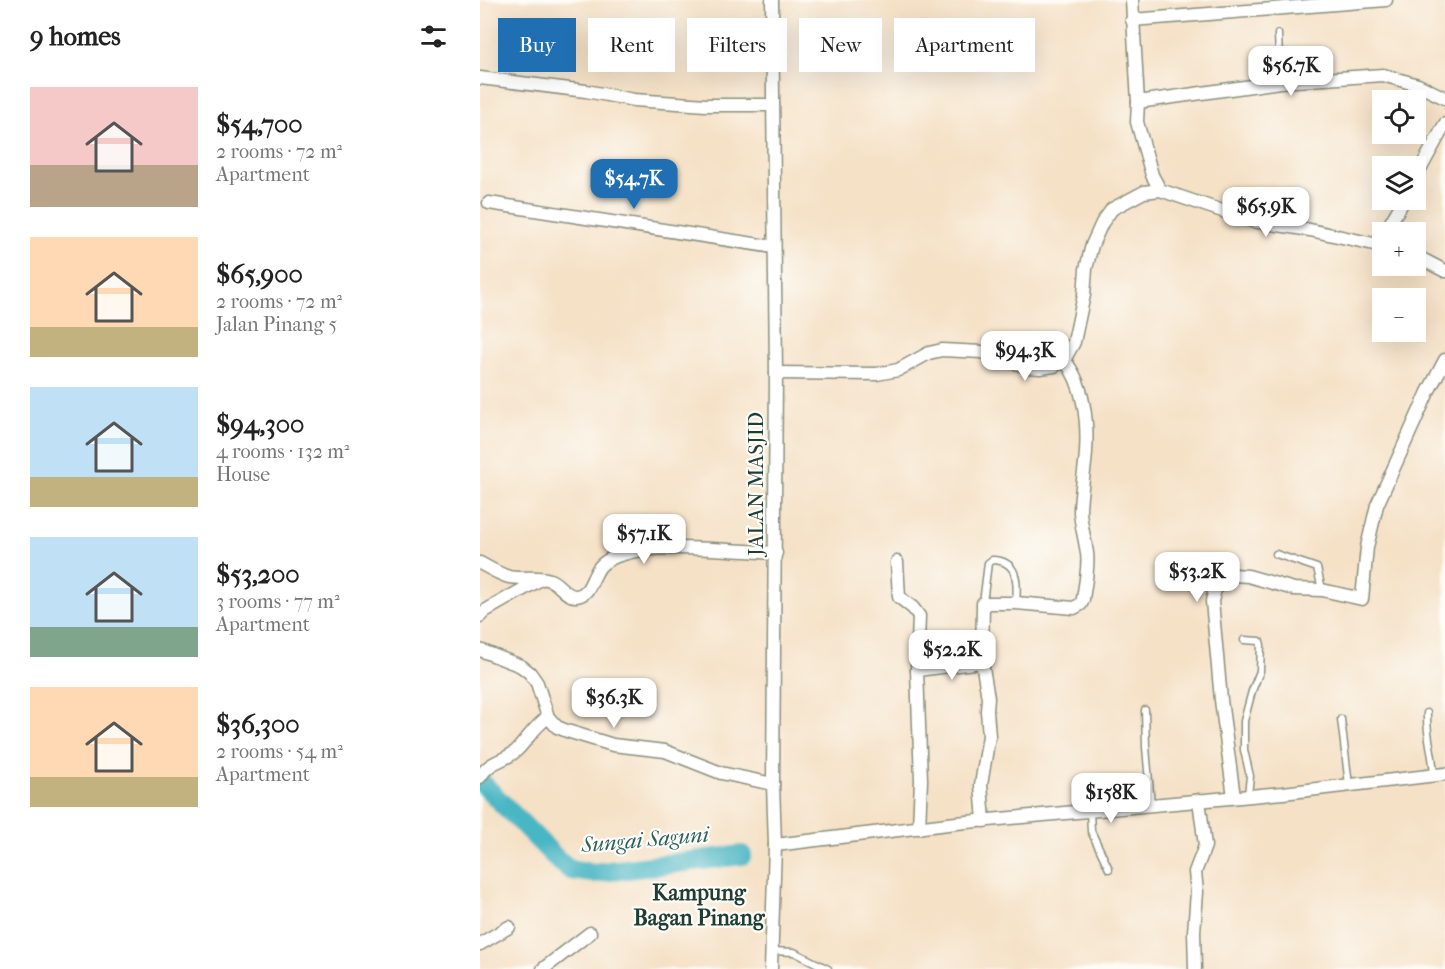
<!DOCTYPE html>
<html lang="en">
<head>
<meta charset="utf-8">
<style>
	body { margin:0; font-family:"IM FELL French Canon",serif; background:#f2f2f2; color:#222; height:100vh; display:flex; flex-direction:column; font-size:22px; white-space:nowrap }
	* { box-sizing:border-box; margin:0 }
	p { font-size:20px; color:#767676 }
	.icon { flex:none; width:33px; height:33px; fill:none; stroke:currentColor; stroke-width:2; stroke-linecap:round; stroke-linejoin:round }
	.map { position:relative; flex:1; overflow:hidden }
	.details { display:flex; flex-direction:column; background:#fff; width:480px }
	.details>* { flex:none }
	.guide { position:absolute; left:18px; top:18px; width:570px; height:54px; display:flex; gap:12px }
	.buttons { position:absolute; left:892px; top:90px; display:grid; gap:12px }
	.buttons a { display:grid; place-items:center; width:54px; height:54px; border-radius:0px; background:#fff; box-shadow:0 6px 24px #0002; font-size:30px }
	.price { position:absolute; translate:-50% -51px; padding:0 14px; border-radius:12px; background:#fff; color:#222; font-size:20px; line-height:39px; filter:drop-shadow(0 2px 3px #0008) }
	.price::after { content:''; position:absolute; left:50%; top:36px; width:18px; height:14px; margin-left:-9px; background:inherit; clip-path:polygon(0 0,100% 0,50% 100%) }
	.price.selected { background:#1f6fb2; color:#fff }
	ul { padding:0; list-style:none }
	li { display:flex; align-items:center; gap:18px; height:150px; padding:0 30px }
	li span { display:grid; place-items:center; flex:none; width:168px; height:120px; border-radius:0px; color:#555 }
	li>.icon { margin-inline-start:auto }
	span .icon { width:72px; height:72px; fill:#fffc; stroke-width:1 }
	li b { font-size:26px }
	h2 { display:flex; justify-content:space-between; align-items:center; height:72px; padding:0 30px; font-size:26px }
	.tag { padding:0 21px; border-radius:0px; background:#fff; box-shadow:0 6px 24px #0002; font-size:21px; line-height:54px }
	.tag.selected { background:#1f6fb2; color:#fff }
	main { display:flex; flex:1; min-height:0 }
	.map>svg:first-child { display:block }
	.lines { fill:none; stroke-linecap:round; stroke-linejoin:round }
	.river { stroke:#49b6c4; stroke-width:20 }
	.service-casing { stroke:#8a8f7d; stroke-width:9 }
	.minor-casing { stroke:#8a8f7d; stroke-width:15 }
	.service { stroke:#fff; stroke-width:6 }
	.minor { stroke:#fff; stroke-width:12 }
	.labels { text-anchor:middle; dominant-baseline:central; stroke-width:4.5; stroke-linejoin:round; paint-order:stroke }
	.street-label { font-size:21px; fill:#1f3d34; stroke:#fdfcf7 }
	.water-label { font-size:22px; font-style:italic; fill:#2c615f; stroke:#fdfcf7 }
	.neighbourhood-label { font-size:22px; font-weight:bold; fill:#1f3d34; stroke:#fdfcf7 }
</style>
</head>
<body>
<main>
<section class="details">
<h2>9 homes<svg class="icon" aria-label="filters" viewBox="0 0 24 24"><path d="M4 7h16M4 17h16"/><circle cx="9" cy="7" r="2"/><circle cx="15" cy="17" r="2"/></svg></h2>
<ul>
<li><span style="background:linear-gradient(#f6c9c9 65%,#b9a48a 0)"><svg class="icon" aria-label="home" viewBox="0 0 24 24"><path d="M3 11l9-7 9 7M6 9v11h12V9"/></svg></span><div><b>$54,700</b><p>2 rooms · 72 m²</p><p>Apartment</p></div></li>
<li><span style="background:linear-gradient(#ffd9b3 75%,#c2b280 0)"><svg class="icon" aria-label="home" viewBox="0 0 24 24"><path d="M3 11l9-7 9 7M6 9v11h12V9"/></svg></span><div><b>$65,900</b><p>2 rooms · 72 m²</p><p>Jalan Pinang 5</p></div></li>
<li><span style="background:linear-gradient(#bfe0f5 75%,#c2b280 0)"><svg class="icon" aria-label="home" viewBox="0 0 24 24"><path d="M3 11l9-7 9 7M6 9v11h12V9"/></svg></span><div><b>$94,300</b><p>4 rooms · 132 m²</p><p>House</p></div></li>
<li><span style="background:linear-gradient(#bfe0f5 75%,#7fa58c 0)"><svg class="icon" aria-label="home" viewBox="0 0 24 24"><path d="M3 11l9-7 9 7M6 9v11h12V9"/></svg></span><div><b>$53,200</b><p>3 rooms · 77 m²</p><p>Apartment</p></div></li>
<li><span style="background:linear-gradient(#ffd9b3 75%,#c2b280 0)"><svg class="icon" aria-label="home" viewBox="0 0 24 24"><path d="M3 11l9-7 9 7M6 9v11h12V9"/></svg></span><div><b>$36,300</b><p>2 rooms · 54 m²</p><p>Apartment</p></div></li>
</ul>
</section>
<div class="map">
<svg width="965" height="969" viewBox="0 0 965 969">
	<rect width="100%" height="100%" fill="#fdfcf7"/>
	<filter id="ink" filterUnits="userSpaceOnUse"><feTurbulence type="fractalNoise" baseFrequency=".0167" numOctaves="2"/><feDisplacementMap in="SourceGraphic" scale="12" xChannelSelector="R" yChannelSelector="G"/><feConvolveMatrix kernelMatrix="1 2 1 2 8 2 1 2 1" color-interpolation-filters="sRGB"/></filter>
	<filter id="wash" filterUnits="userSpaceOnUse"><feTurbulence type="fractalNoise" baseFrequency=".008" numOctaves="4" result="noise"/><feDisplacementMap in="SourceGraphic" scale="24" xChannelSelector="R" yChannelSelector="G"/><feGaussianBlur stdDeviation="1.35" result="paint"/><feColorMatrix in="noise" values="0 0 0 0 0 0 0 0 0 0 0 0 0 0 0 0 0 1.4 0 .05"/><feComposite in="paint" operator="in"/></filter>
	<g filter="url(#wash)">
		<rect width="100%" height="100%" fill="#f5e1c6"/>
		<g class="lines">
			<!-- river -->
			<path class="river" d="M0 781 78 860 91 870 113 873 262 855"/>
		</g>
	</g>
	<g filter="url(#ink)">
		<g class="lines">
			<!-- service casing -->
			<g class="service-casing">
				<g id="service">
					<path d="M798 34 800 82"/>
					<path d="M796 554 837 568 842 589"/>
					<path d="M503 603 508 563 512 560C538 560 538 582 536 603"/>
					<path d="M764 640 780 641 781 645 780 671 772 691 764 721V750L770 776 768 795"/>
					<path d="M665 710 666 747 671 805"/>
					<path d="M947 713C946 734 953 754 954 775"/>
					<path d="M861 719 869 785"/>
					<path d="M610 811 611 831 629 869"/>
					<path d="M292 951 314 952 348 969"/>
				</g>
			</g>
			<!-- minor casing -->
			<g class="minor-casing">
				<g id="minor">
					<path d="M652 0 658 102 657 122 672 175 680 190"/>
					<path d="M652 20 906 0"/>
					<path d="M0 78 106 91 154 100 226 105H293"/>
					<path d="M658 102 800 82 903 75 938 85 965 98"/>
					<path d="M936 177 965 124"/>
					<path d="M9 203 294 247"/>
					<path d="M905 232 924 200"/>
					<path d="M936 256 965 271"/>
					<path d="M296 373 397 374 418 370 449 353 462 350 502 352 547 367 560 368 574 366 584 360 594 342 604 295 606 269 612 245 622 223 632 209 664 192 680 190 772 221 830 230 903 246"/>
					<path d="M417 562 419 597 433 608 439 616 437 670 441 780 439 828"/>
					<path d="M0 563C9 568 19 574 29 577 42 580 57 575 70 580 79 583 86 597 96 596 109 595 111 581 116 573 119 565 129 559 137 556 176 541 252 551 296 553"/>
					<path d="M0 616 5 611 61 579"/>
					<path d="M0 650 41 666 50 673 57 683 68 717 77 727 87 731 133 745 185 751 241 773 293 784"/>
					<path d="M437 670 502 662"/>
					<path d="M0 777C12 758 26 762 38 749 49 737 54 727 68 717"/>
					<path d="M754 797 741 700 732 601 736 586 747 576 754 575 768 576 814 589 842 590 882 599 887 547 897 505 948 392 965 360"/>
					<path d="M504 821 501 785 509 736 507 711 508 698 502 662 503 603H536L594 608 601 604 603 599C605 584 609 567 607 553 605 539 601 526 600 512 600 492 605 472 606 452 608 422 604 383 584 360"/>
					<path d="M295 845 476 823 803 793 965 774"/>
					<path d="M0 944 29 927"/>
					<path d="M63 969 110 933"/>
					<path d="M291 969 295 845 293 784 296 373 292 0"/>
					<path d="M715 969 714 932 717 892 715 872 725 846 719 800"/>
				</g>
			</g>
			<!-- service -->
			<use href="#service" class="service"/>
			<!-- minor -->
			<use href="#minor" class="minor"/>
		</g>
	</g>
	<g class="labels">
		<!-- street labels -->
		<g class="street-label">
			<text transform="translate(276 484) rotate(-90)">JALAN MASJID</text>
		</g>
		<!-- water labels -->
		<g class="water-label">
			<text transform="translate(165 840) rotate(-5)">Sungai Saguni</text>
		</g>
		<!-- neighbourhood labels -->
		<g class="neighbourhood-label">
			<text x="219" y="893">Kampung<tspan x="219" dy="25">Bagan Pinang</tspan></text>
		</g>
	</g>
</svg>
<div class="buttons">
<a><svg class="icon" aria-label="locate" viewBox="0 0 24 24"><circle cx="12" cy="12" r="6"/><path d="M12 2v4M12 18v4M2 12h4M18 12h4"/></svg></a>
<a><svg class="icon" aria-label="layers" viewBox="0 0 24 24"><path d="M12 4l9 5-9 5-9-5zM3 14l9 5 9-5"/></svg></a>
<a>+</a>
<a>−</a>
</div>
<b class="price" style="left:811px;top:97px">$56.7K</b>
<b class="price selected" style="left:154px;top:210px">$54.7K</b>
<b class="price" style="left:786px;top:238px">$65.9K</b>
<b class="price" style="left:545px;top:382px">$94.3K</b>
<b class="price" style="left:164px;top:565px">$57.1K</b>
<b class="price" style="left:717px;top:603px">$53.2K</b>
<b class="price" style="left:472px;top:681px">$52.2K</b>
<b class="price" style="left:134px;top:729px">$36.3K</b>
<b class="price" style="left:631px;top:824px">$158K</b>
<div class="guide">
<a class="tag selected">Buy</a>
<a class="tag">Rent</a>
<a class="tag">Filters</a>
<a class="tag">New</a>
<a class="tag">Apartment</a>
</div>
</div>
</main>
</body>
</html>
